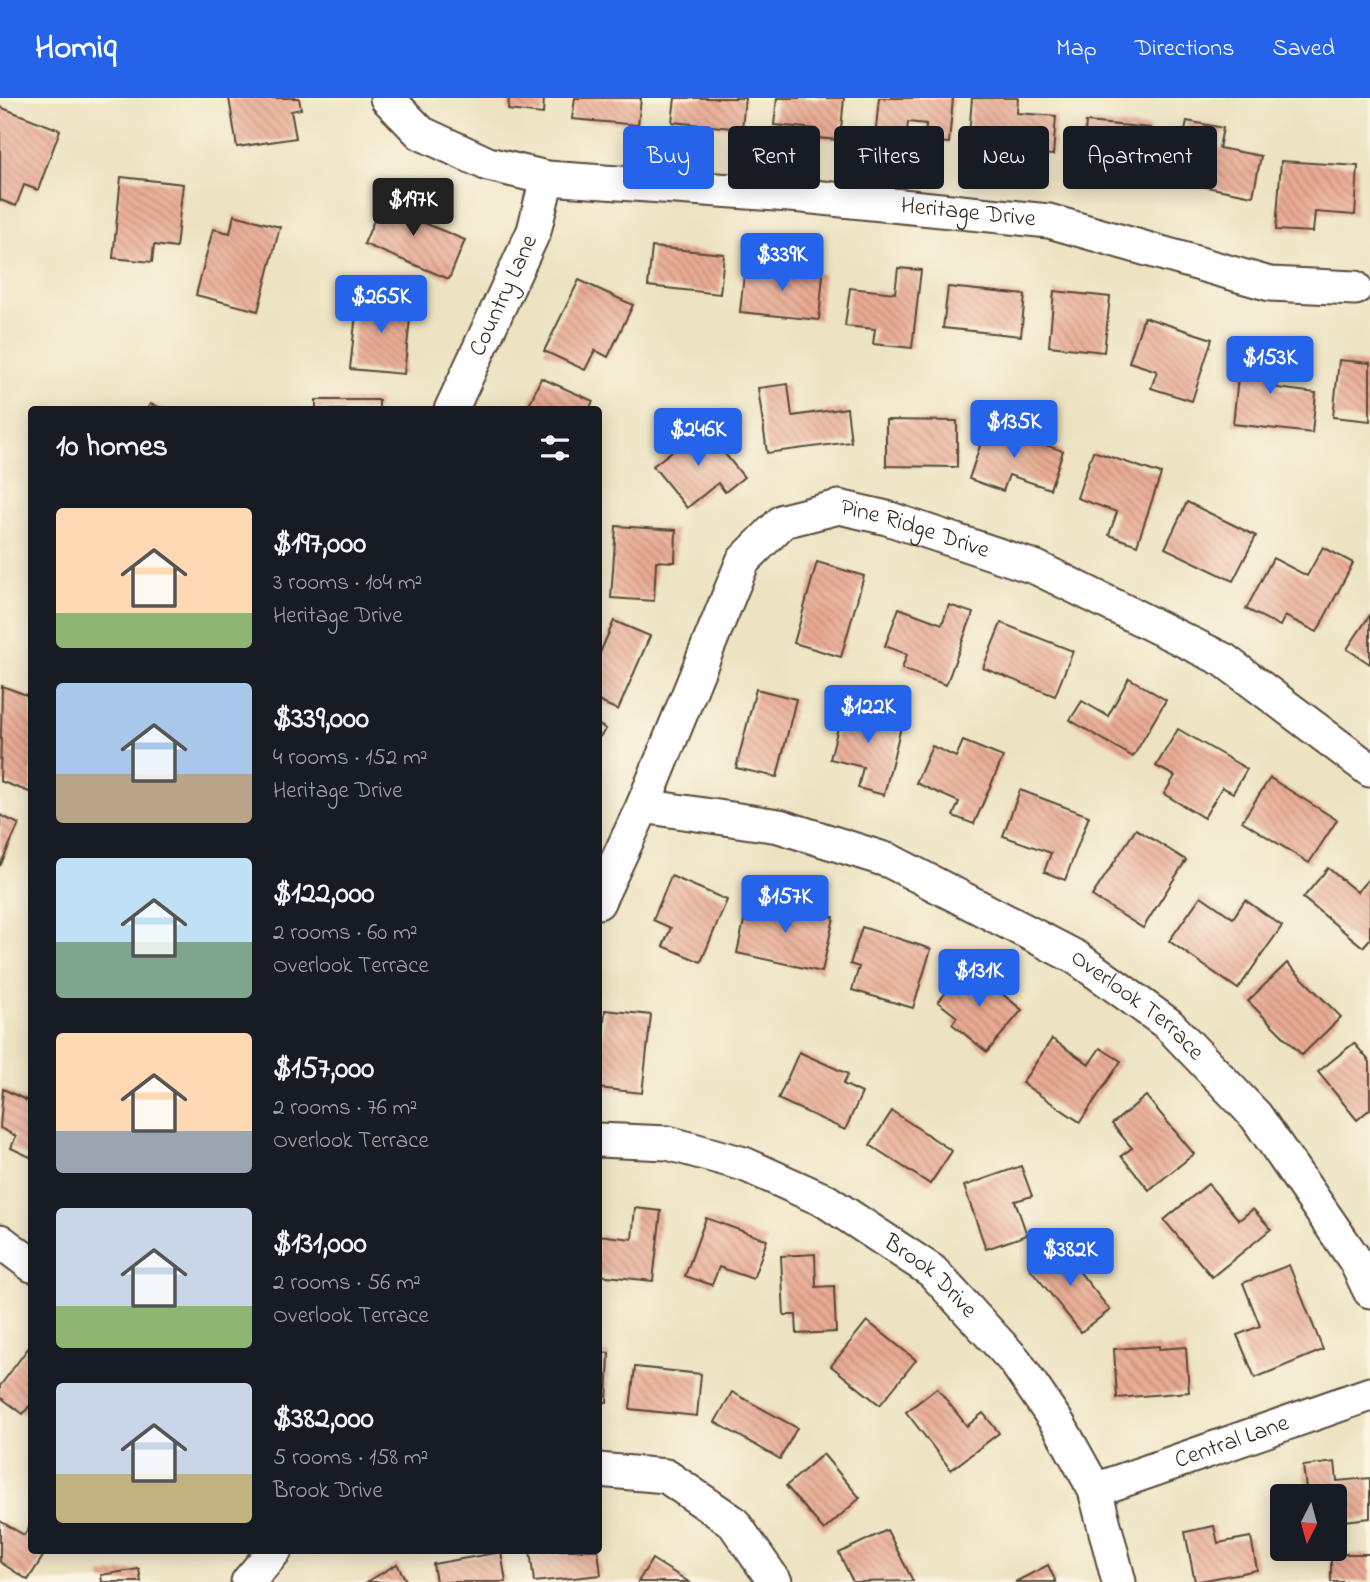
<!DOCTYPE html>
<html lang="en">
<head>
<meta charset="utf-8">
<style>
	body { margin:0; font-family:"Indie Flower",sans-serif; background:#242831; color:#f1f3f6; height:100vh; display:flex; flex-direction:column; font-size:26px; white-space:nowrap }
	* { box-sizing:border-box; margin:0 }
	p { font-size:23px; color:#9ea1a6 }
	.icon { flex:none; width:38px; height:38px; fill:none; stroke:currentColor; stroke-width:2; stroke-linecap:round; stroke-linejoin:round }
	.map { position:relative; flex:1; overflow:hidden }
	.drawer { position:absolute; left:28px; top:308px; width:574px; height:1148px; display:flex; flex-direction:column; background:#171b24; border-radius:7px; box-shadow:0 4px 18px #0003 }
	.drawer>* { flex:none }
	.banner { position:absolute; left:623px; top:28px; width:640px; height:63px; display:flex; gap:14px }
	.needle { width:46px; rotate:186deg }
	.fabs { position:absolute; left:1270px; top:1386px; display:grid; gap:14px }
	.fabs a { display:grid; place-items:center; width:77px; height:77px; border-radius:7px; background:#171b24; box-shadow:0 4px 18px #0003; font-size:35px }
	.price { position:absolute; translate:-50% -60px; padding:0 16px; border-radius:7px; background:#2563eb; color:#fff; font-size:23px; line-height:46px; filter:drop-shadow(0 2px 4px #0008) }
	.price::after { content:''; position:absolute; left:50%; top:42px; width:21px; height:16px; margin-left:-10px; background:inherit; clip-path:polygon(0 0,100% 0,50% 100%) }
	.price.active { background:#222; color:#fff }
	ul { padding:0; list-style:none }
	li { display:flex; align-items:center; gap:21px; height:175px; padding:0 28px }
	li span { display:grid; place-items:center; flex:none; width:196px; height:140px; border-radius:7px; color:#555 }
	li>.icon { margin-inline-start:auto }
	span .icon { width:84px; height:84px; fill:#fffc; stroke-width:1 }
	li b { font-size:30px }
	h2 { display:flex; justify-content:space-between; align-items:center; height:84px; padding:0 28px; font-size:30px }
	.chip { padding:0 24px; border-radius:7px; background:#171b24; box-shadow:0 4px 18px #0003; font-size:24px; line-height:63px }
	.chip.active { background:#2563eb; color:#fff }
	header { display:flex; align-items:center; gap:42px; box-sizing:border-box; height:98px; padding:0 35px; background:#2563eb; color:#fff }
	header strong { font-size:33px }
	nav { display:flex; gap:38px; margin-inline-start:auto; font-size:24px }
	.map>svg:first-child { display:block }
	.building { fill:url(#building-back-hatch) }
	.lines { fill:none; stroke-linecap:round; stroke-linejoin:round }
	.street-casing { stroke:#564637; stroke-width:37 }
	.street { stroke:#fff; stroke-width:33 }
	.labels { text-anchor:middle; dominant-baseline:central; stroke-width:5; stroke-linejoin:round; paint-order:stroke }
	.street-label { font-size:24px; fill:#3b2a1e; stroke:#fcf5e5 }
</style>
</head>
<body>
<header>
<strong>Homiq</strong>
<nav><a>Map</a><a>Directions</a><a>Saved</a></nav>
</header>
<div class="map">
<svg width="1370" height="1484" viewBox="0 0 1370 1484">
	<defs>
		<pattern id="building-back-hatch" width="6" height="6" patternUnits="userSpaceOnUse" patternTransform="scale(1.75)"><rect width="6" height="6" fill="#e9aa93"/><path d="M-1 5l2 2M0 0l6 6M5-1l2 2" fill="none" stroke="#be8b77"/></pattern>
	</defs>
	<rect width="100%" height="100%" fill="#fcf5e5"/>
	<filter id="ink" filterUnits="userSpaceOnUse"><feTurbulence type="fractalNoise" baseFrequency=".0143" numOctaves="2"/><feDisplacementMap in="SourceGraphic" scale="14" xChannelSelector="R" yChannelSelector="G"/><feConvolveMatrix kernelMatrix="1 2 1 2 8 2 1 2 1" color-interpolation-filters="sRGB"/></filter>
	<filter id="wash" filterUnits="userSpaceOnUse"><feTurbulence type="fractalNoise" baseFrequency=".00686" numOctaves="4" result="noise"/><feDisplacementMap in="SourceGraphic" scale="28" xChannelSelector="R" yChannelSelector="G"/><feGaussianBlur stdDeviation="1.57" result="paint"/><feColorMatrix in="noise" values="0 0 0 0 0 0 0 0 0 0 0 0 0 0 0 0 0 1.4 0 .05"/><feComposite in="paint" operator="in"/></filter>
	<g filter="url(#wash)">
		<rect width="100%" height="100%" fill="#ede3c2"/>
		<g id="blocks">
			<!-- building -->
			<g class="building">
				<path d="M229 0H299L301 11 291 13 296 40 237 49Z"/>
				<path d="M509 0H544L543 16 508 12Z"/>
				<path d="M575 0H641L638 27 572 21Z"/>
				<path d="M675 0H745L742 31 672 24Z"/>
				<path d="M777 0H844L840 42 816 40V31L774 27Z"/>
				<path d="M879 0H953L949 45 925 43 926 26 908 24 906 43 875 40Z"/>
				<path d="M972 0H1018L1017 15 1056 18 1053 57 968 51Z"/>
				<path d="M0 9 60 32 38 92 24 87 16 108 0 102Z"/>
				<path d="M1187 23 1223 30 1219 50 1261 58 1253 98 1175 83Z"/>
				<path d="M1086 24 1150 30 1145 69 1082 63Z"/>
				<path d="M1281 63 1358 68 1355 117 1315 114 1313 134 1276 132Z"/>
				<path d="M121 79 183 86 176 150 154 147 152 164 113 160Z"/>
				<path d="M386 94 422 109 417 122 465 142 449 181 364 146Z"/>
				<path d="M234 117 280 129 258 213 196 197 213 131 230 135Z"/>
				<path d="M652 149 724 156 720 196 648 188Z"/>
				<path d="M745 167 823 176 819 222 740 214Z"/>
				<path d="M898 170 921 172 912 250 873 246 875 231 845 228 850 190 895 195Z"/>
				<path d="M579 182 633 207 608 259 595 252 585 272 544 253Z"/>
				<path d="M948 189 1025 197 1021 238 943 230Z"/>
				<path d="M1054 193 1110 199 1104 254 1049 248Z"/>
				<path d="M358 197 412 203 404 276 350 271Z"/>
				<path d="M1144 219 1212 241 1192 303 1151 290 1157 273 1129 264Z"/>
				<path d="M1241 251 1280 255 1277 290 1316 295 1312 335 1233 326Z"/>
				<path d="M1339 262 1370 265V323L1333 319Z"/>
				<path d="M541 280 593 303 589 312H527Z"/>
				<path d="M788 286 792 318 847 310 851 344 767 355 758 290Z"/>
				<rect x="316" y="302" width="63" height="10"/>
				<path d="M150 306 165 311V312H147Z"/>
				<path d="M886 322 957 323V369L886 368Z"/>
				<path d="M987 327 1063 353 1050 391 1009 377 1003 393 969 381Z"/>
				<path d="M703 329 744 379 725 394 718 385 687 410 653 368Z"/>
				<path d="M1093 353 1161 376 1137 447 1109 437 1117 414 1077 400Z"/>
				<path d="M1187 404 1256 438 1233 483 1165 450Z"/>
				<path d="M616 428 676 432 675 464 656 463 654 503 611 500Z"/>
				<path d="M1323 449 1353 465 1317 534 1285 518 1280 528 1246 511 1273 460 1307 478Z"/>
				<path d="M817 464 864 478 841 559 794 545Z"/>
				<path d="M949 507 973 515 946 587 902 571 907 556 885 548 899 510 942 526Z"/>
				<path d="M1370 517V566L1347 551Z"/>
				<path d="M614 523 650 538 618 612 598 603V559Z"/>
				<path d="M1001 525 1073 553 1055 598 983 570Z"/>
				<path d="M1129 580 1166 602 1133 659 1070 622 1082 603 1108 618Z"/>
				<path d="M2 588 32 599V695L0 683Z"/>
				<path d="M756 591 796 601 777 679 736 670Z"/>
				<path d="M844 606 903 621 884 697 858 690 863 669 830 661Z"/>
				<path d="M598 626 606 631 598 641Z"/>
				<path d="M1178 631 1247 671 1233 695 1222 689 1204 720 1164 696 1175 678 1156 668Z"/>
				<path d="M963 643 1003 659 974 726 953 718 959 704 916 685 932 648 956 659Z"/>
				<path d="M1270 680 1337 722 1309 765 1242 723Z"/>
				<path d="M1020 692 1089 718 1065 782 1044 774 1051 755 1003 738Z"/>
				<path d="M0 717 19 726 0 768Z"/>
				<path d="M1136 731 1186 762 1143 830 1092 798Z"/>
				<path d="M1328 770 1357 794 1370 779V841L1363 849 1303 800Z"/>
				<path d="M671 778 727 802 701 864 663 848 671 830 653 822Z"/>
				<path d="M1201 798 1233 820 1245 802 1282 828 1238 891 1169 843Z"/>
				<path d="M749 800 834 819 822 874 737 855Z"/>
				<path d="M862 829 931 851 913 910 852 892 859 869 850 866Z"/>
				<path d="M1287 865 1341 919 1302 957 1248 903Z"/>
				<path d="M968 868 1022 912 987 954 952 926 957 919 938 904Z"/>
				<path d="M605 912 651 917 642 995 598 990Z"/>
				<path d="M1052 941 1089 966 1100 950 1121 963 1080 1024 1022 985Z"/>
				<path d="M1354 945 1370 964V1011L1357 1022 1318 974Z"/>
				<path d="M799 954 848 976 843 986 862 995 845 1032 778 1001Z"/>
				<path d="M3 991 32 1005V1060L11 1050 16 1038 0 1030Z"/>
				<path d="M1146 998 1194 1056 1149 1092 1121 1058 1132 1050 1112 1026Z"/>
				<path d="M892 1013 952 1053 930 1086 870 1047Z"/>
				<path d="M1021 1068 1032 1098 1015 1103 1027 1137 986 1151 964 1088Z"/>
				<path d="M1208 1086 1239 1122 1253 1111 1271 1131 1212 1179 1164 1122Z"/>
				<path d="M635 1110 661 1113 653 1183 598 1177V1137L632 1141Z"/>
				<path d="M706 1120 767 1142 753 1181 719 1169 712 1187 685 1178Z"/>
				<path d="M1058 1147 1110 1212 1081 1234 1029 1169Z"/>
				<path d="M815 1156 816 1189 834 1188 836 1234 797 1236 796 1217H784L781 1158Z"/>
				<path d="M1289 1167 1323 1252 1255 1280 1237 1237 1260 1228 1243 1185Z"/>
				<path d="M867 1223 916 1262 880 1307 831 1268Z"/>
				<path d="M1159 1248V1251L1186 1249 1189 1294 1117 1300 1114 1251Z"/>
				<path d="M29 1249 32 1305 23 1316 0 1299V1288Z"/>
				<path d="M598 1254 609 1255 607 1304H598Z"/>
				<path d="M635 1269 701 1276 697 1318 630 1311Z"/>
				<path d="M937 1290 967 1328 983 1315 999 1335 951 1372 906 1314Z"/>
				<path d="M732 1294 797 1330 780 1361 715 1324Z"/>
				<path d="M823 1356 860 1400 824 1432 786 1388Z"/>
				<path d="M1335 1364 1337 1383 1370 1380V1420L1335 1424V1398H1307L1303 1368Z"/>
				<path d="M0 1423 24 1437 32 1425V1452H47L28 1482 0 1464Z"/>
				<path d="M1214 1428 1218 1445 1251 1439 1257 1472 1195 1484 1185 1434Z"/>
				<path d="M887 1432 913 1483 853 1484 839 1455Z"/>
				<path d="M530 1452H598L601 1477 534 1484Z"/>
				<path d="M501 1454 506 1484H436L433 1466Z"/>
				<rect x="1331" y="1456" width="39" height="28"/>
				<path d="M652 1461 689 1484H638Z"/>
				<path d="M397 1466 407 1484H367Z"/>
				<path d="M1048 1467 1056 1484H1015Z"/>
				<path d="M139 1471 141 1484H102L101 1477Z"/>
			</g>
		</g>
	</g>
	<g filter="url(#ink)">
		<use href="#blocks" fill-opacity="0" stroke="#564637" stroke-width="2"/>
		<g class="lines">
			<!-- street casing -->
			<g class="street-casing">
				<g id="street">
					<path id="s1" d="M387 0 421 35 488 66 547 80 803 98 1049 123 1270 186 1355 190"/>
					<path id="s2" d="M451 312 534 133 547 80"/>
					<path id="s3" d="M643 708 779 728 890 763 1077 860 1168 926 1256 1018 1355 1162 1370 1193"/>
					<path id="s4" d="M598 804 643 708 743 463 783 423 839 409 887 420 1037 470 1224 562 1370 672"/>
					<path id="s5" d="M598 1042 668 1045 744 1066 826 1103 932 1173 1015 1263 1060 1329 1095 1392 1119 1484"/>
					<path d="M0 1143 32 1167"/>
					<path d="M598 1372 666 1378 733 1424 775 1484"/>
					<path id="s6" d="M1095 1392 1370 1296"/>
					<path d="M248 1484 275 1452"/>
				</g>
			</g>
			<!-- street -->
			<use href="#street" class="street"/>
		</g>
	</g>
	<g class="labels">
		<!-- street labels -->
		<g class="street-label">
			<text stroke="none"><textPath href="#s1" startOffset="606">Heritage Drive</textPath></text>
			<text stroke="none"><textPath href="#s2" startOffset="126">Country Lane</textPath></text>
			<text stroke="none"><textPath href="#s4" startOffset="564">Pine Ridge Drive</textPath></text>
			<text stroke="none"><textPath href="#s3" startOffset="541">Overlook Terrace</textPath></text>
			<text stroke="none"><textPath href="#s5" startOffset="368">Brook Drive</textPath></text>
			<text stroke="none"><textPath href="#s6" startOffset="145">Central Lane</textPath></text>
		</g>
	</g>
</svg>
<div class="fabs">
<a><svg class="needle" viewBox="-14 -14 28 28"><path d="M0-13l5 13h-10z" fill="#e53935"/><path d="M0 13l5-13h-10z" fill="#9ea1a6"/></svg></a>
</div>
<b class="price active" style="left:413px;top:140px">$197K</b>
<b class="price" style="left:782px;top:195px">$339K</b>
<b class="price" style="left:381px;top:237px">$265K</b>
<b class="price" style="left:1270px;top:298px">$153K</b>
<b class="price" style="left:1014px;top:362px">$135K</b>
<b class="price" style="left:698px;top:370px">$246K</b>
<b class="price" style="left:868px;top:647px">$122K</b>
<b class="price" style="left:785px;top:837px">$157K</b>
<b class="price" style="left:979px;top:911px">$131K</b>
<b class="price" style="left:1070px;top:1190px">$382K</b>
<div class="banner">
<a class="chip active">Buy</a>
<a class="chip">Rent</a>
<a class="chip">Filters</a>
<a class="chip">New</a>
<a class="chip">Apartment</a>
</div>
<section class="drawer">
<h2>10 homes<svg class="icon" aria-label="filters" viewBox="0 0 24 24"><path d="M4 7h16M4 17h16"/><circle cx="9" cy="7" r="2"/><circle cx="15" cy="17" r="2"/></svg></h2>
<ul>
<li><span style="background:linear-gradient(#ffd9b3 75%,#8fb573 0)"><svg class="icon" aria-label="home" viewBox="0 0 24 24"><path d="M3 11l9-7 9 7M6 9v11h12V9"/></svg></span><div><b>$197,000</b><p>3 rooms · 104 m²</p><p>Heritage Drive</p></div></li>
<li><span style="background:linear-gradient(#a9c7e8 65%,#b9a48a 0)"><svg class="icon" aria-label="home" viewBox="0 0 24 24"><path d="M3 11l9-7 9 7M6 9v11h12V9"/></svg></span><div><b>$339,000</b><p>4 rooms · 152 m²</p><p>Heritage Drive</p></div></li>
<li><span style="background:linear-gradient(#bfe0f5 60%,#7fa58c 0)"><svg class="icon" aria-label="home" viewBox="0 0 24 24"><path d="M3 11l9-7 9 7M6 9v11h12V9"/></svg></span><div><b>$122,000</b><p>2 rooms · 60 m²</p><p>Overlook Terrace</p></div></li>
<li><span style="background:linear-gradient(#ffd9b3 70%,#9aa5b1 0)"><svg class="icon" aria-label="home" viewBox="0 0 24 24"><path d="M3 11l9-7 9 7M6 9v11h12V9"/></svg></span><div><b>$157,000</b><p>2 rooms · 76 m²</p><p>Overlook Terrace</p></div></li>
<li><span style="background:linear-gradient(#c9d6e8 70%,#8fb573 0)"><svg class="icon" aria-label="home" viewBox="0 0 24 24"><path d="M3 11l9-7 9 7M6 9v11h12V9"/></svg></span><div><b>$131,000</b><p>2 rooms · 56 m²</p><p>Overlook Terrace</p></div></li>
<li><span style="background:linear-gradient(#c9d6e8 65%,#c2b280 0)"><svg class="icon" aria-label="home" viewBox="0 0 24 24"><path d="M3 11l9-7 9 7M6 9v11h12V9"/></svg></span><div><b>$382,000</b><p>5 rooms · 158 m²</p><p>Brook Drive</p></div></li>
</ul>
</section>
</div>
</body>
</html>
